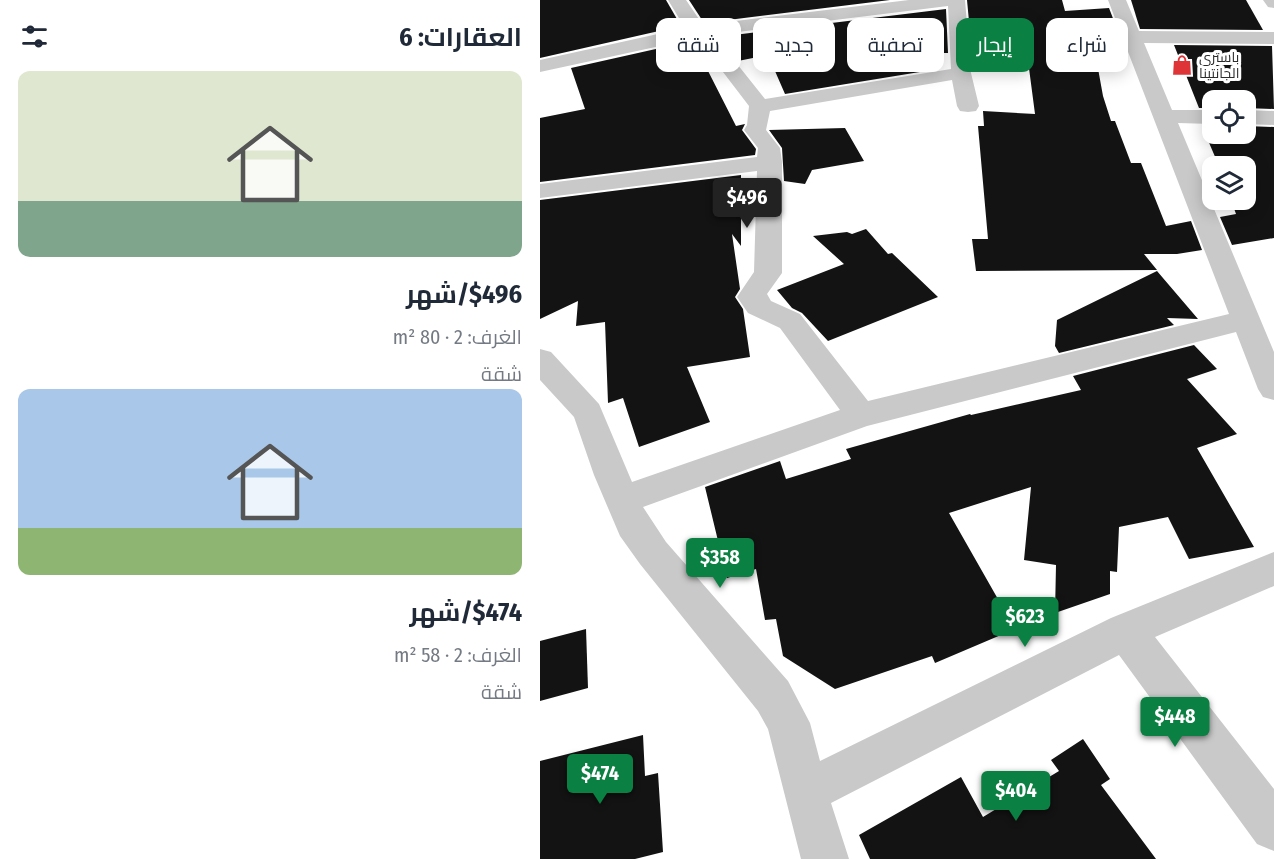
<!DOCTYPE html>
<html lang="ar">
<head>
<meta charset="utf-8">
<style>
	body { margin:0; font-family:"Fira Sans Condensed",Cairo,sans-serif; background:#f2f2f3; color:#1f2937; direction:rtl; height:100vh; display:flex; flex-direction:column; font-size:22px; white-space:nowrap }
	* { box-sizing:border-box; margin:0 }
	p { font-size:20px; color:#747a83 }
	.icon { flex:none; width:33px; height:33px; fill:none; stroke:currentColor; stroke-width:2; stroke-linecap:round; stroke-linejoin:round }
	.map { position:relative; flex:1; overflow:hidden; direction:ltr }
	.drawer { display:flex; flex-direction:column; background:#fff; width:540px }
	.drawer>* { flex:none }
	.hud { position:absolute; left:18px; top:18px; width:570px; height:54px; direction:rtl; display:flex; gap:12px }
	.tools { position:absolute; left:662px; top:90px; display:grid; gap:12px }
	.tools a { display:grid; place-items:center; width:54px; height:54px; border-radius:12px; background:#fff; box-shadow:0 3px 15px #0003; font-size:30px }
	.price { position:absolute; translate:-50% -51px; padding:0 14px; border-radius:6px; background:#0b8043; color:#fff; font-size:20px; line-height:39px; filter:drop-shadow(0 2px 3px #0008) }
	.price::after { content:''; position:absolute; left:50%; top:36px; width:18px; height:14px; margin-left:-9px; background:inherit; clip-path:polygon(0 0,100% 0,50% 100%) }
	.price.selected { background:#222; color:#fff }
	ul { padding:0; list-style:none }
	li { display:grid; align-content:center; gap:12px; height:318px; padding:0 18px }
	li span { display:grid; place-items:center; height:186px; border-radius:12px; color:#555 }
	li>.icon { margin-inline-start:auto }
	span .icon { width:108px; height:108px; fill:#fffc; stroke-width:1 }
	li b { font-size:26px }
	h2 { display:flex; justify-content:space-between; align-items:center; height:72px; padding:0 18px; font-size:26px }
	.pill { padding:0 21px; border-radius:12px; background:#fff; box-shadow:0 3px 15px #0003; font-size:21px; line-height:54px }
	.pill.selected { background:#0b8043; color:#fff }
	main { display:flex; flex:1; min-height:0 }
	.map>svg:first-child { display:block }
	.building { fill:#131313 }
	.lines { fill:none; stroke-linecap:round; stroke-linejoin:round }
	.minor { fill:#c9c9c9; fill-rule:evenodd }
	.labels { text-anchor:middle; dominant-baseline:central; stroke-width:6; stroke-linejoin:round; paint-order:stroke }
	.far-poi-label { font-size:14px; fill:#2c2c2c; stroke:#fff; text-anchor:start }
</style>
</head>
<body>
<main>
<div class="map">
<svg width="734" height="859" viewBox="0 0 734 859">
	<rect width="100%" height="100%" fill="#fff"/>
	<!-- building -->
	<g class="building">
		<path d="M0 0H126L141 26 0 58Z"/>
		<path d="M149 0H350L164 23Z"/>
		<path d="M427 0H522L525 11 569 8 579 34H565L566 40 553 41 563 96 571 121H575L591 163H601L626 226 651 221 662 250 637 254H604L617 270 436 271 432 239H448L438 126H444L443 111 495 114 487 53H432Z"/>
		<path d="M591 0H706L723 30 600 29Z"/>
		<path d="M406 9 408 53H377L392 70 245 94 228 55 198 61 178 37Z"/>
		<path d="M156 40 175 66 166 67 196 126 205 124 202 130 216 149 215 155 0 182V118L45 109 31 68Z"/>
		<path d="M634 45 732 46 734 109 705 108V100H672V108H659Z"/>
		<path d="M666 126H672V134H705V126L734 127V238L692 245 680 217 696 214 691 200H705V166H679L664 131H668Z"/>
		<path d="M305 128 324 161 272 170 265 184 244 181 242 148 229 130Z"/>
		<path d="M201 175V246L192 234 200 289 195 297 203 309 210 357 147 367 170 422 99 447 83 398 68 403 65 322 36 326 38 301 0 319V200Z"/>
		<path d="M326 229 348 254 352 253 398 297 288 341 262 313 252 308 237 290 304 264 273 236 307 232 312 234Z"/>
		<path d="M617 271 658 319 627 318 634 325 519 353 515 346 517 320Z"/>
		<path d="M654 345 677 369 647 379 697 434 657 448 714 547 649 559 628 517 579 527 577 572 570 571V594L515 613 516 565 484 560 491 487 409 513 475 629 395 663 392 656 295 689 243 656 236 619 225 620 216 569 187 578 165 487 240 461 246 479 311 459 306 449 430 414 431 415 541 390 533 376Z"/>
		<path d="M46 629 48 688 0 701V641Z"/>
		<path d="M103 735 105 776 118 773 123 852 95 859H0V761Z"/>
		<path d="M543 739 570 779 561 785 616 859H330L319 835 421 777 443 817 519 771 511 760Z"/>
	</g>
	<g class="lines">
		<!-- minor -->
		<g class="minor">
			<path d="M128 0H146L163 25 369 0H425L431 73 439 106 436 111 428 112 420 111 417 106 412 80 230 111 226 130 240 148 242 162V273L227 294 231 301 260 314 328 401 689 314 568 0H586L599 31 734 32V44L604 43 632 110H672V124L638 123 734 352V400L723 397 718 389 696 332 327 426 103 507 126 542 248 681 270 723 280 761 571 618 734 552V586L615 637 734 789V851L717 844 579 655 291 803 309 859H261L228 729 218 711 100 564 80 536 54 475 34 417 0 380V349L11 352 59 404 92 482 300 410 240 328 208 313 197 297 214 272 217 171 0 198V184L217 157 218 148 204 130 207 125 209 106 157 38 0 72V60L145 28ZM408 6 411 69 225 99 174 35Z"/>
			<path d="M723 0H734V8L728 7Z"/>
			<path d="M705 110 734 111V125L705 124Z"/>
		</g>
	</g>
	<!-- icons -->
	<defs>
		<g id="shop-bare" transform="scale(1.62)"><path d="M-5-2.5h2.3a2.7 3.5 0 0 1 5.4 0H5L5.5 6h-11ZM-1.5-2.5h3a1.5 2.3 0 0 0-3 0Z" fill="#de3438" stroke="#fff" stroke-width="2.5" paint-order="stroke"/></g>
	</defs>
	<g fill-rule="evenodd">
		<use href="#shop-bare" x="642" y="65"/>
	</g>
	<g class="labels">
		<!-- far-poi labels -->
		<g class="far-poi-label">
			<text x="659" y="57">باستري<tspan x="659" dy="16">الجانتينا</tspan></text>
		</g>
	</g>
</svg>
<div class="tools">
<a><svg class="icon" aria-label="locate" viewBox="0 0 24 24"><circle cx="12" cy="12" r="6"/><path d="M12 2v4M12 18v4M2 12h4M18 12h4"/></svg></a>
<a><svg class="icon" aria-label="layers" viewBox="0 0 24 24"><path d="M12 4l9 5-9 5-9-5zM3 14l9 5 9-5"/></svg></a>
</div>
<b class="price selected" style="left:207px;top:229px">$496</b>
<b class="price" style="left:180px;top:589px">$358</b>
<b class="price" style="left:485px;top:648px">$623</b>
<b class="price" style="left:635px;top:748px">$448</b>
<b class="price" style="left:60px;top:805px">$474</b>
<b class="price" style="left:476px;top:822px">$404</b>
<div class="hud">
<a class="pill">شراء</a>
<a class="pill selected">إيجار</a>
<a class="pill">تصفية</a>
<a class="pill">جديد</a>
<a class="pill">شقة</a>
</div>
</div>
<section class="drawer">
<h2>العقارات: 6<svg class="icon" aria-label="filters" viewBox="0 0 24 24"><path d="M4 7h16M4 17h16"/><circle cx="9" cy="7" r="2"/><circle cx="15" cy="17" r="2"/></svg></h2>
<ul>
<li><span style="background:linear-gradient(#dfe7d0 70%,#7fa58c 0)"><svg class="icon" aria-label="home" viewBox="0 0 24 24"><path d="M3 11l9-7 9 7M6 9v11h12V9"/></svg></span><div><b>$496/شهر</b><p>الغرف: 2 · 80 m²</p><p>شقة</p></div></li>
<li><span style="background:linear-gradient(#a9c7e8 75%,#8fb573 0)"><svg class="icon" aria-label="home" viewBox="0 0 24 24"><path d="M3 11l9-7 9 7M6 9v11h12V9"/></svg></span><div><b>$474/شهر</b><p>الغرف: 2 · 58 m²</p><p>شقة</p></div></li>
</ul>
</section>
</main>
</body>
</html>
